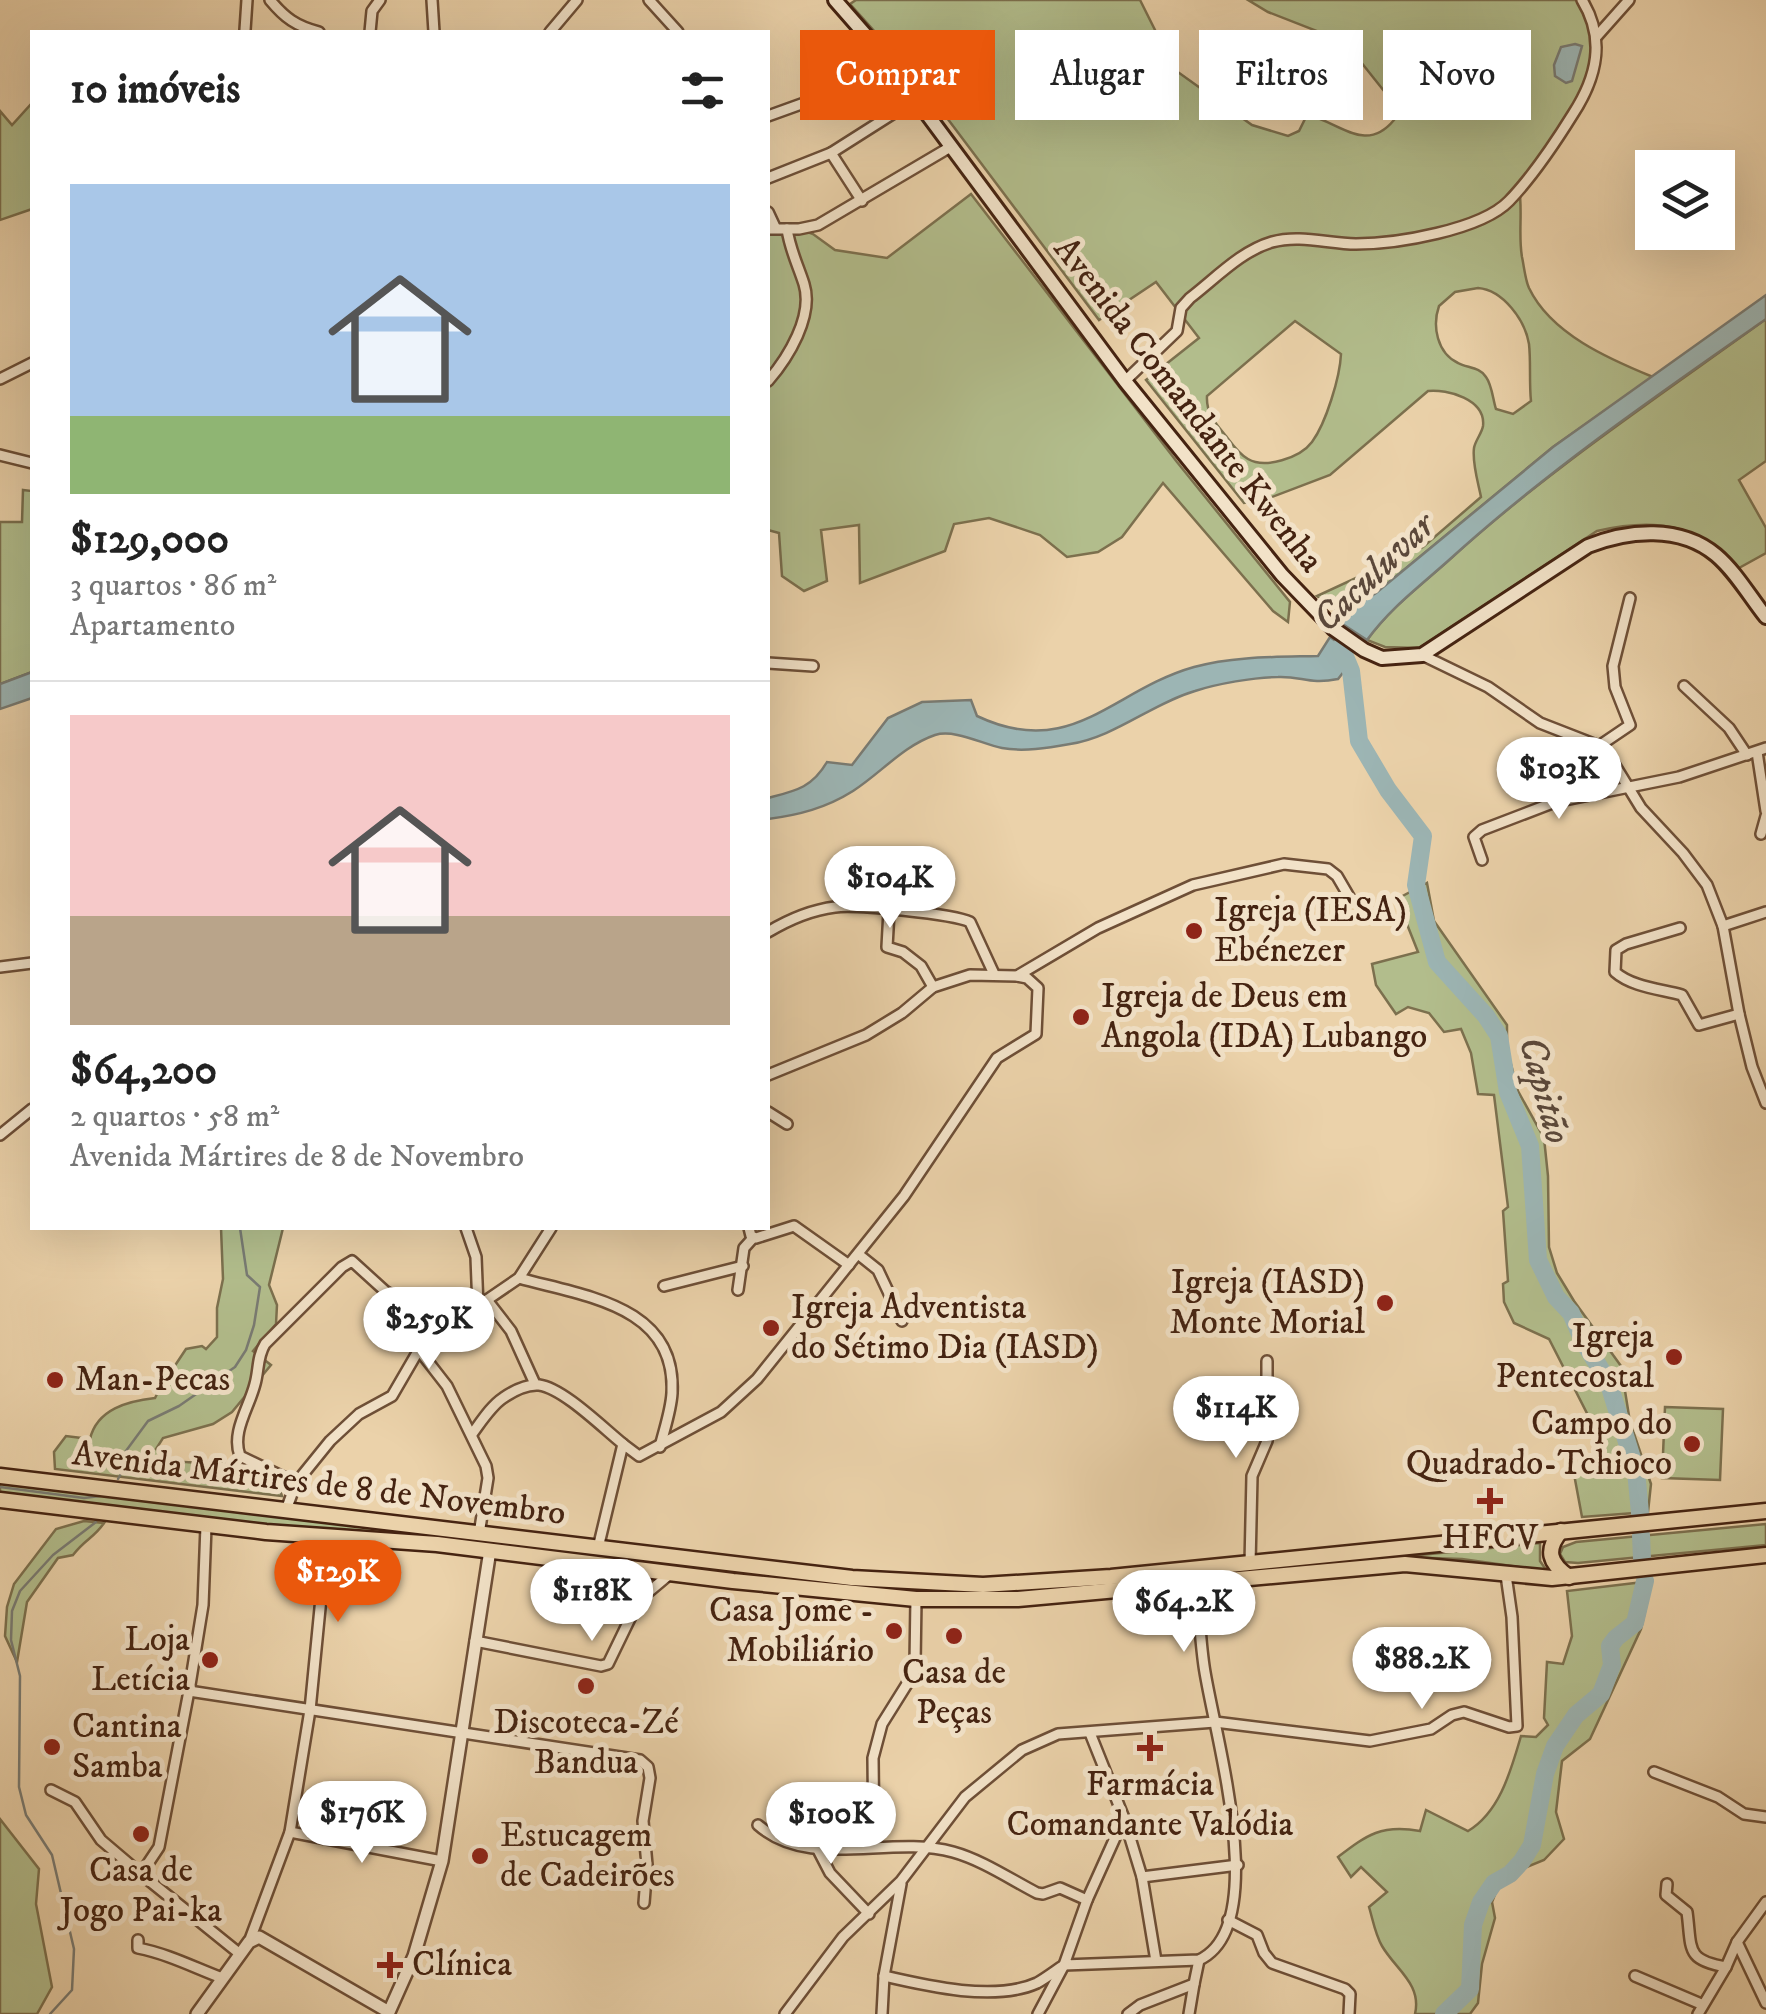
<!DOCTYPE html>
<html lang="pt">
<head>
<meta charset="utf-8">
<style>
	body { margin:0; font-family:"IM FELL DW Pica",serif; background:#f2f2f2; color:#222; height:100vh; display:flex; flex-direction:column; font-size:38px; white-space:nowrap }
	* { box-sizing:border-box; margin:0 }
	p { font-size:32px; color:#767676 }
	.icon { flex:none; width:55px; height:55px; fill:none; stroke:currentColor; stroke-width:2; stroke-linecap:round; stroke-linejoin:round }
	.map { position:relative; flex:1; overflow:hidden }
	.panel { position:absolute; left:30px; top:30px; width:740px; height:1200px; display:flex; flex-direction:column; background:#fff; border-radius:0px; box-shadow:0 10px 40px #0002 }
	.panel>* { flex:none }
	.banner { position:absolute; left:800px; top:30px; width:815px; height:90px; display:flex; gap:20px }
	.fabs { position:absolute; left:1635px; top:150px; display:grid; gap:20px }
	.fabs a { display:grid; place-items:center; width:100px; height:100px; border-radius:0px; background:#fff; box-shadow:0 10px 40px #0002; font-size:50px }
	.price { position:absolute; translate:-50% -85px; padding:0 22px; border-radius:35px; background:#fff; color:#222; font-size:32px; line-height:65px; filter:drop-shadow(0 2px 5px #0008) }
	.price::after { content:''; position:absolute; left:50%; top:60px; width:30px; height:22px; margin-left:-15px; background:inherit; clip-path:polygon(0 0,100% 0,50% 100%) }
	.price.on { background:#ea580c; color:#fff }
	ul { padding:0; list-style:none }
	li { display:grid; align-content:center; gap:20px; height:530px; padding:0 40px }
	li+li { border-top:2px solid #e0e0e0 }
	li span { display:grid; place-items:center; height:310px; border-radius:0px; color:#555 }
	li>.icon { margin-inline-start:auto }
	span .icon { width:180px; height:180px; fill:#fffc; stroke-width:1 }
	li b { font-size:42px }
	h2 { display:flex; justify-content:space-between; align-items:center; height:120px; padding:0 40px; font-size:42px }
	.tag { padding:0 35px; border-radius:0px; background:#fff; box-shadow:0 10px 40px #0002; font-size:35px; line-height:90px }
	.tag.on { background:#ea580c; color:#fff }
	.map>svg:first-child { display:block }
	.green { fill:#b2bd8c; stroke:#7c704e; stroke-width:2.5; fill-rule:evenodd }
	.water { fill:#9cb5b4; stroke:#797b73; stroke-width:2.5 }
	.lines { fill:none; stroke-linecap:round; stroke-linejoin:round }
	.stream { stroke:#797b73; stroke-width:2.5 }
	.river { stroke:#9cb5b4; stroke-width:18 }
	.minor-casing { stroke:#6e4f37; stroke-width:14 }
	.tertiary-casing { stroke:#6e4f37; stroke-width:16 }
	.secondary-casing { stroke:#452311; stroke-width:18 }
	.primary-casing { stroke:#452311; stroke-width:19 }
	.minor { stroke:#f2e2c8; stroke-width:9 }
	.tertiary { stroke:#f2e2c8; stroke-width:11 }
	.secondary { stroke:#f2e2c8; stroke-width:12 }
	.primary { stroke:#ebd2aa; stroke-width:14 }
	.poi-dot { fill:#8f2418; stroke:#f2e2c8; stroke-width:4 }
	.labels { text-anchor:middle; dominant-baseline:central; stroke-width:10; stroke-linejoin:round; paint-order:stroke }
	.street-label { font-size:35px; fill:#452311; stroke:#f2e2c8 }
	.poi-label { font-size:35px; fill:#452311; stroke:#f2e2c8; text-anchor:start }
	.water-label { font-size:38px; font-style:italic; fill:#5b483a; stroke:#f2e2c8 }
</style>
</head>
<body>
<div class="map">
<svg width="1766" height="2014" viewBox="0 0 1766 2014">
	<rect width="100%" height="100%" fill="#ebd2aa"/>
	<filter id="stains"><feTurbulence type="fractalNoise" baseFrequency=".002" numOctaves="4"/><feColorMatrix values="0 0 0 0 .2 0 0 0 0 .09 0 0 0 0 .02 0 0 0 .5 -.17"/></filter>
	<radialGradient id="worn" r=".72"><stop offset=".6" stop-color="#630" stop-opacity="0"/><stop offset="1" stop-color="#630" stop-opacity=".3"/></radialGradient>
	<!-- green -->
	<g class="green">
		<path d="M856 0H1140L1175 70 1252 125 1288 136 1299 131 1307 115C1339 121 1365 155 1394 120L1388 96 1345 42 1268 12 1248 0H1582L1594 22 1592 78 1519 187C1523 210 1518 235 1522 257 1524 266 1525 279 1529 288 1551 334 1609 359 1653 377L1553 447 1376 593 1342 614 1317 596 1423 547 1481 497C1478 482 1472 463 1474 448 1475 441 1482 433 1483 426 1486 399 1447 389 1428 391L1330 475 1264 500 1244 503 1146 380 1199 338 1156 282 1099 320 920 82 850 4ZM1478 288C1503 290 1525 320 1529 344 1531 362 1529 382 1531 401L1513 414 1496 409C1493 400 1492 385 1486 377 1480 367 1467 368 1458 363 1437 353 1432 326 1439 306L1455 292ZM1295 321 1341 354C1340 377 1326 423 1312 442 1300 458 1265 469 1248 459 1239 454 1232 444 1226 436 1215 423 1206 413 1207 396Z"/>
		<path d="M32 103V209L0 220V111L12 125Z"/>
		<path d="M971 194 1177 462 1290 602 1288 622 1273 611 1163 483 1122 537 1098 552 1067 557 1040 535 989 518 954 524 945 551 860 583 859 525 821 530 827 581 804 591 782 576 779 533 768 530V229H799L813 234 835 250 887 258Z"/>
		<path d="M1766 319V461L1739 480 1766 528V553L1739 568C1699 523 1654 518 1597 531L1419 648 1385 647 1367 640C1390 608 1420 586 1449 560 1548 470 1658 397 1766 319Z"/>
		<path d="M23 490 32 491V672L0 684V522H22Z"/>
		<path d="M1427 883 1434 921 1507 1025V1049L1518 1091 1544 1138 1548 1176 1549 1247 1557 1273 1574 1301 1621 1366 1630 1422 1651 1484 1648 1512 1582 1517 1574 1474 1600 1471V1424L1592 1423 1549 1339 1514 1323 1504 1302 1503 1284 1508 1281 1503 1211 1508 1207 1494 1095 1478 1094 1471 1053 1461 1029 1444 1032 1429 1013 1408 1007 1396 1014 1376 985 1372 964 1418 952 1397 899Z"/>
		<path d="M221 1228H283L269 1285 277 1305 276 1324 253 1351 271 1365 232 1412 213 1424 163 1438 156 1449C179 1470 204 1459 233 1464 249 1467 263 1475 277 1482L282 1496 55 1469 54 1452 66 1436 90 1439C97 1409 128 1401 155 1398L162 1384 168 1386 172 1370 186 1349 202 1346 206 1349 217 1337V1308L223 1279Z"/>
		<path d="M1665 1407 1723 1409 1720 1480 1662 1478Z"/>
		<path d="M0 1483 451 1537 286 1530 0 1493Z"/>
		<path d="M84 1521 104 1523C94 1538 85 1539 73 1555L58 1558 27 1602 17 1662 5 1636 7 1607 14 1584 56 1529Z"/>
		<path d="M1766 1524V1545L1578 1563 1565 1562 1560 1554 1563 1547 1576 1542Z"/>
		<path d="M1540 1543V1561L1547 1571 1462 1559 1400 1557Z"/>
		<path d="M1652 1581 1641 1629 1590 1739 1562 1761 1556 1812 1564 1839 1544 1860 1522 1869 1498 1887 1492 1902 1495 1918 1482 1964 1478 2003 1470 2014H1415C1422 1984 1396 1970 1382 1946 1375 1934 1373 1920 1369 1907L1387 1892 1361 1867 1351 1877 1338 1857C1367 1835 1381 1824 1420 1831L1426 1810 1468 1831C1500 1812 1511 1770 1521 1736L1536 1737 1548 1725 1544 1718 1547 1662 1563 1664 1572 1636 1567 1591Z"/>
		<path d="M0 1819 39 1869 36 1904 52 1987 37 2014H0Z"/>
	</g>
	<!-- water -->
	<g class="water">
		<path d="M1575 44 1582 46 1572 81 1566 83 1555 76 1554 65 1561 47Z"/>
		<path d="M1766 295V319C1657 395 1548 470 1449 560 1420 586 1390 608 1367 640L1341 623 1342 614 1376 593 1553 447Z"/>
		<path d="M1330 637 1351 652 1353 660 1338 679C1309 685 1302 676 1278 677 1255 677 1216 684 1195 691 1151 704 1115 737 1070 744 1048 748 1023 752 1002 748 982 744 955 729 935 735 903 746 881 773 853 791 826 808 799 815 768 819V798C795 791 812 788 827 762L852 765 888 718 922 702 971 700 977 716C1072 761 1112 690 1194 667 1233 656 1278 657 1318 656Z"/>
		<path d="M32 672V698L0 709V684Z"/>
	</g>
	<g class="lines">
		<!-- stream -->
		<g class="stream">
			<path d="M118 1479 122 1472 120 1459 148 1421 179 1406 235 1367 246 1350 254 1325 260 1287 247 1275 240 1228"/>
			<path d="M0 1487 84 1498 108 1495"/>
			<path d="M50 2014 72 1990 74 1949 52 1855 26 1815 19 1787 20 1676 11 1640 12 1611 20 1591 53 1555 96 1522"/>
		</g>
		<!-- river -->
		<g class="river">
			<path d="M1341 647 1351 671 1359 741 1388 790 1423 836 1416 885 1437 962 1486 1016 1499 1036 1508 1092 1530 1146 1538 1260 1556 1297 1571 1313 1583 1341 1608 1381 1636 1471 1640 1513"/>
			<path d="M1641 1535 1642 1558"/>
			<path d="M1444 2014 1470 1989 1473 1925 1481 1902 1494 1883 1510 1874 1522 1861 1532 1845 1545 1774 1555 1746 1576 1715 1601 1694 1612 1665 1610 1646 1616 1638 1635 1623 1645 1581"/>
		</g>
		<!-- minor casing -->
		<g class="minor-casing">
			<g id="minor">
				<path d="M270 0C285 18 296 26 319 32"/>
				<path d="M432 0 434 32"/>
				<path d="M649 0 678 32"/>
				<path d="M245 30 247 0"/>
				<path d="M370 32 372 11 380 0"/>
				<path d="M550 32 577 0"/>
				<path d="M1597 36 1629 0"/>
				<path d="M768 116 829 94 884 56"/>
				<path d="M831 153 862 201"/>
				<path d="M768 178 831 153 916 99"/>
				<path d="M768 212 775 227"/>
				<path d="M768 229H799L818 225 952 146"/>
				<path d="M0 379 32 363"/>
				<path d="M768 381C788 358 814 316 804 284 798 265 790 250 787 229"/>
				<path d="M1125 381 1177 331 1181 308 1190 298C1216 278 1241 251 1272 242 1300 234 1329 244 1356 244 1396 244 1481 230 1509 201 1533 176 1555 143 1573 114 1597 77 1606 39 1582 0"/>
				<path d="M0 455 32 463"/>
				<path d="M1422 655 1488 687 1540 723 1599 746 1608 754 1641 808 1683 853 1707 885 1723 926 1739 1014 1752 1067 1766 1103"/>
				<path d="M768 663 813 666"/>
				<path d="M1684 686 1729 728 1747 755"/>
				<path d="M1599 746 1630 725 1615 687 1613 666 1630 598"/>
				<path d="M1757 752 1766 811"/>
				<path d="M1761 834 1766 816"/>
				<path d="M1482 860 1474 837 1482 830 1555 802 1679 777 1766 748"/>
				<path d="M889 911 887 947 903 952 921 966 933 987"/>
				<path d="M1723 926 1766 912"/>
				<path d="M1680 928 1626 944 1616 950 1615 972C1632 987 1660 989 1682 995L1699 1025 1739 1014"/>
				<path d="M768 932C788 920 811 910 835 907 855 904 954 914 970 922L994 974"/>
				<path d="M0 967 32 963"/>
				<path d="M1017 976 1098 928 1193 885 1284 864 1328 869 1337 876 1351 900"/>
				<path d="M768 1112 787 1124"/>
				<path d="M0 1135 32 1109"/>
				<path d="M466 1228 476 1257 478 1307"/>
				<path d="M749 1228 751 1236 756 1238 794 1226 849 1265"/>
				<path d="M858 1254 878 1270 902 1321"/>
				<path d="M519 1278C583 1296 677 1305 672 1393 671 1411 664 1430 660 1447"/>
				<path d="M664 1286 743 1266"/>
				<path d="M738 1290 744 1248 753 1238"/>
				<path d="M487 1300 511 1331 535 1384"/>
				<path d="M419 1350 447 1386 486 1466 488 1478 479 1534"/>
				<path d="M472 1434C481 1422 491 1406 503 1398 513 1391 526 1384 539 1385 563 1388 603 1428 623 1444"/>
				<path d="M296 1483 240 1456C231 1432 249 1408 255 1384 259 1370 257 1357 265 1344L342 1267 352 1261 385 1291 406 1304 428 1334"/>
				<path d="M286 1510 296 1483 330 1441 359 1414 392 1396 428 1334 462 1317 519 1278 551 1228"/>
				<path d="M206 1526 203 1605 189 1691 159 1847 141 1874 240 1954"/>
				<path d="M598 1548 623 1444 639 1456 721 1412 757 1379 904 1196 997 1058 1036 1034 1038 988 1027 978 1017 976 970 975 933 987 902 1013 866 1035 768 1075"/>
				<path d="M1250 1564 1252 1476 1267 1441V1361"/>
				<path d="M475 1641 601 1666 608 1664 639 1600 670 1574"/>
				<path d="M189 1691 640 1760 648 1767 650 1778 643 1821 647 1865 644 1903"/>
				<path d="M1090 1733 1124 1818 1087 1900 1064 1965 1199 1960C1273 1926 1213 1730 1204 1666 1200 1638 1199 1610 1196 1581"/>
				<path d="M1654 1772 1718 1797 1744 1814 1766 1817"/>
				<path d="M51 1790 75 1802 101 1840 141 1874"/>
				<path d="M1124 1818 1142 1877 1156 1961"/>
				<path d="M758 1825C810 1871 890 1834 953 1852 982 1860 1010 1879 1037 1893L1043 1894 1060 1888 1087 1900"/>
				<path d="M290 1832 442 1861"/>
				<path d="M874 1846 873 1758 882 1724 912 1676 915 1664 916 1599"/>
				<path d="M817 1848 830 1873 869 1914"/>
				<path d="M1142 1877 1238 1865"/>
				<path d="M1667 1884 1666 1895 1687 1912C1692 1949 1685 1960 1726 1967"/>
				<path d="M1228 1920 1257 1935 1264 1953 1272 1963 1345 1989 1350 1994 1349 2014"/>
				<path d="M138 1940V1948C168 1954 193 1967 222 1978"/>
				<path d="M249 1942 290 1832 310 1710 327 1537"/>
				<path d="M1737 1942 1766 2003"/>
				<path d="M884 1976C927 1986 995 2002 1037 1983 1046 1978 1055 1971 1064 1965"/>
				<path d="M1635 1976 1701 2004"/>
				<path d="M785 2014 843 1937 901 1881 965 1797 1022 1750 1058 1734 1215 1722 1370 1741 1431 1729 1452 1715 1464 1712 1509 1727 1517 1726 1512 1617 1506 1575"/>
				<path d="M882 2014 884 1976 901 1884"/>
				<path d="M1038 2014 1063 1967"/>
				<path d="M1128 2014 1140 2005 1194 1984 1199 1960"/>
				<path d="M1189 2014 1194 1984"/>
				<path d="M1698 2014 1726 1967 1737 1942 1766 1902"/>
			</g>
		</g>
		<!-- tertiary casing -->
		<g class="tertiary-casing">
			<path id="tertiary" d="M197 2014 249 1942 259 1937 389 2012 414 1956 442 1861 490 1550"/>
		</g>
		<!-- secondary casing -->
		<g class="secondary-casing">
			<path id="secondary" d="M835 0 884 56 1125 381 1282 575 1334 629 1364 650 1382 658 1422 655 1588 546C1628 530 1680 525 1716 555 1736 572 1750 597 1766 617"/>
		</g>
		<!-- primary casing -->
		<g class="primary-casing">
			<g id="primary">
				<path d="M0 1476 852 1578 983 1585 1111 1577 1766 1511"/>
				<path d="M0 1500 266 1532 437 1544 733 1581 916 1599H1018L1405 1564 1552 1578 1766 1555"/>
				<path d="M1561 1531C1545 1550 1549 1563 1569 1577"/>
			</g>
		</g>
		<!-- minor -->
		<use href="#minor" class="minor"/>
		<!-- tertiary -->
		<use href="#tertiary" class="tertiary"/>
		<!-- secondary -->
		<use href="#secondary" class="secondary"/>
		<!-- primary -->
		<use href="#primary" class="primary"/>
	</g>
	<!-- markers -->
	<g class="poi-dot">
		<circle cx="1194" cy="931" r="10"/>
		<circle cx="1081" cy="1017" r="10"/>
		<circle cx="1385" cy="1303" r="10"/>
		<circle cx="771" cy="1328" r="10"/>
		<circle cx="1674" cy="1357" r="10"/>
		<circle cx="55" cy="1380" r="10"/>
		<circle cx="1692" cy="1444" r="10"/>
		<path d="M1485 1486h10v10h10v10h-10v10h-10v-10h-10v-10h10z"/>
		<circle cx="894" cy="1631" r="10"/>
		<circle cx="954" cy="1636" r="10"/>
		<circle cx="210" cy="1660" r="10"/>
		<circle cx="586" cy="1686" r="10"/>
		<circle cx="52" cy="1747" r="10"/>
		<path d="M1145 1733h10v10h10v10h-10v10h-10v-10h-10v-10h10z"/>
		<circle cx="141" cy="1834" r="10"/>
		<circle cx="480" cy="1856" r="10"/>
		<path d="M385 1950h10v10h10v10h-10v10h-10v-10h-10v-10h10z"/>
	</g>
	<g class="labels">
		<!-- street labels -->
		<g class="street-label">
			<text transform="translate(1188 405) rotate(52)">Avenida Comandante Kwenha</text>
			<text transform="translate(319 1484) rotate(7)">Avenida Mártires de 8 de Novembro</text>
		</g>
		<!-- poi labels -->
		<g class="poi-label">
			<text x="1214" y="911">Igreja (IESA)<tspan x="1214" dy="40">Ebénezer</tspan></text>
			<text x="1101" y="997">Igreja de Deus em<tspan x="1101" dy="40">Angola (IDA) Lubango</tspan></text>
			<text x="1365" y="1283" text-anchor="end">Igreja (IASD)<tspan x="1365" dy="40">Monte Morial</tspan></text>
			<text x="791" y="1308">Igreja Adventista<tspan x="791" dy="40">do Sétimo Dia (IASD)</tspan></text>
			<text x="1654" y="1337" text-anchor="end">Igreja<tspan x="1654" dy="40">Pentecostal</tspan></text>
			<text x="75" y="1380">Man-Pecas</text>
			<text x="1672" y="1424" text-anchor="end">Campo do<tspan x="1672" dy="40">Quadrado-Tchioco</tspan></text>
			<text x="1490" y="1538" text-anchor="middle">HFCV</text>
			<text x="874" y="1611" text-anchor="end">Casa Jome -<tspan x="874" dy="40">Mobiliário</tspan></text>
			<text x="190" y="1640" text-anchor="end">Loja<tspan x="190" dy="40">Letícia</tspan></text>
			<text x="954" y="1673" text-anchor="middle">Casa de<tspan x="954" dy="40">Peças</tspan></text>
			<text x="586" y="1723" text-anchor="middle">Discoteca-Zé<tspan x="586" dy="40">Bandua</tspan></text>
			<text x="72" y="1727">Cantina<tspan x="72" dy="40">Samba</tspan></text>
			<text x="1150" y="1785" text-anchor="middle">Farmácia<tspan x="1150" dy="40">Comandante Valódia</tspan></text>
			<text x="500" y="1836">Estucagem<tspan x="500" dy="40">de Cadeirões</tspan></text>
			<text x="141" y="1871" text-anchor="middle">Casa de<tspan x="141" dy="40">Jogo Pai-ka</tspan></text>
			<text x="412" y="1965">Clínica</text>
		</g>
		<!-- water labels -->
		<g class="water-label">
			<text transform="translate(1374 573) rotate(-44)">Caculuvar</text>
			<text transform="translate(1544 1090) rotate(75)">Capitão</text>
		</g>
	</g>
	<rect width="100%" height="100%" filter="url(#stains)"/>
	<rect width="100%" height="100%" fill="url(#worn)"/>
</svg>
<div class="fabs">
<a><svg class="icon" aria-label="layers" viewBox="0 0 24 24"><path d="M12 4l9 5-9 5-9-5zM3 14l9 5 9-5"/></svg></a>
</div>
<b class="price" style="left:1559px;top:822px">$103K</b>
<b class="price" style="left:890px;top:931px">$104K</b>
<b class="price" style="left:429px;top:1372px">$259K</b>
<b class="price" style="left:1236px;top:1461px">$114K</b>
<b class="price on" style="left:338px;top:1625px">$129K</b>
<b class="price" style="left:592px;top:1644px">$118K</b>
<b class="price" style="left:1184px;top:1655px">$64.2K</b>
<b class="price" style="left:1422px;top:1712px">$88.2K</b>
<b class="price" style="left:362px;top:1866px">$176K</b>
<b class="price" style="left:831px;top:1867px">$100K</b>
<div class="banner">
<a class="tag on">Comprar</a>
<a class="tag">Alugar</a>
<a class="tag">Filtros</a>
<a class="tag">Novo</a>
</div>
<section class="panel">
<h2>10 imóveis<svg class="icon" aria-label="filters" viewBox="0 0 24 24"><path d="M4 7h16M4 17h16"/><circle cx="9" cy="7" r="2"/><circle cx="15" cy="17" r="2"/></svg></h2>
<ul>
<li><span style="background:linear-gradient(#a9c7e8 75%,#8fb573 0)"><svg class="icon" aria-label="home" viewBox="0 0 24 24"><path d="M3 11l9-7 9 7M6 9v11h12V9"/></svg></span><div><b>$129,000</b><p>3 quartos · 86 m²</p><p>Apartamento</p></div></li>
<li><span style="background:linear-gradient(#f6c9c9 65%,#b9a48a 0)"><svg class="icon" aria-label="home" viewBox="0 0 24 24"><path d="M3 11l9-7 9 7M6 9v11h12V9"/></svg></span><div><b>$64,200</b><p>2 quartos · 58 m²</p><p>Avenida Mártires de 8 de Novembro</p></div></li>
</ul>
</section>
</div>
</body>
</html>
